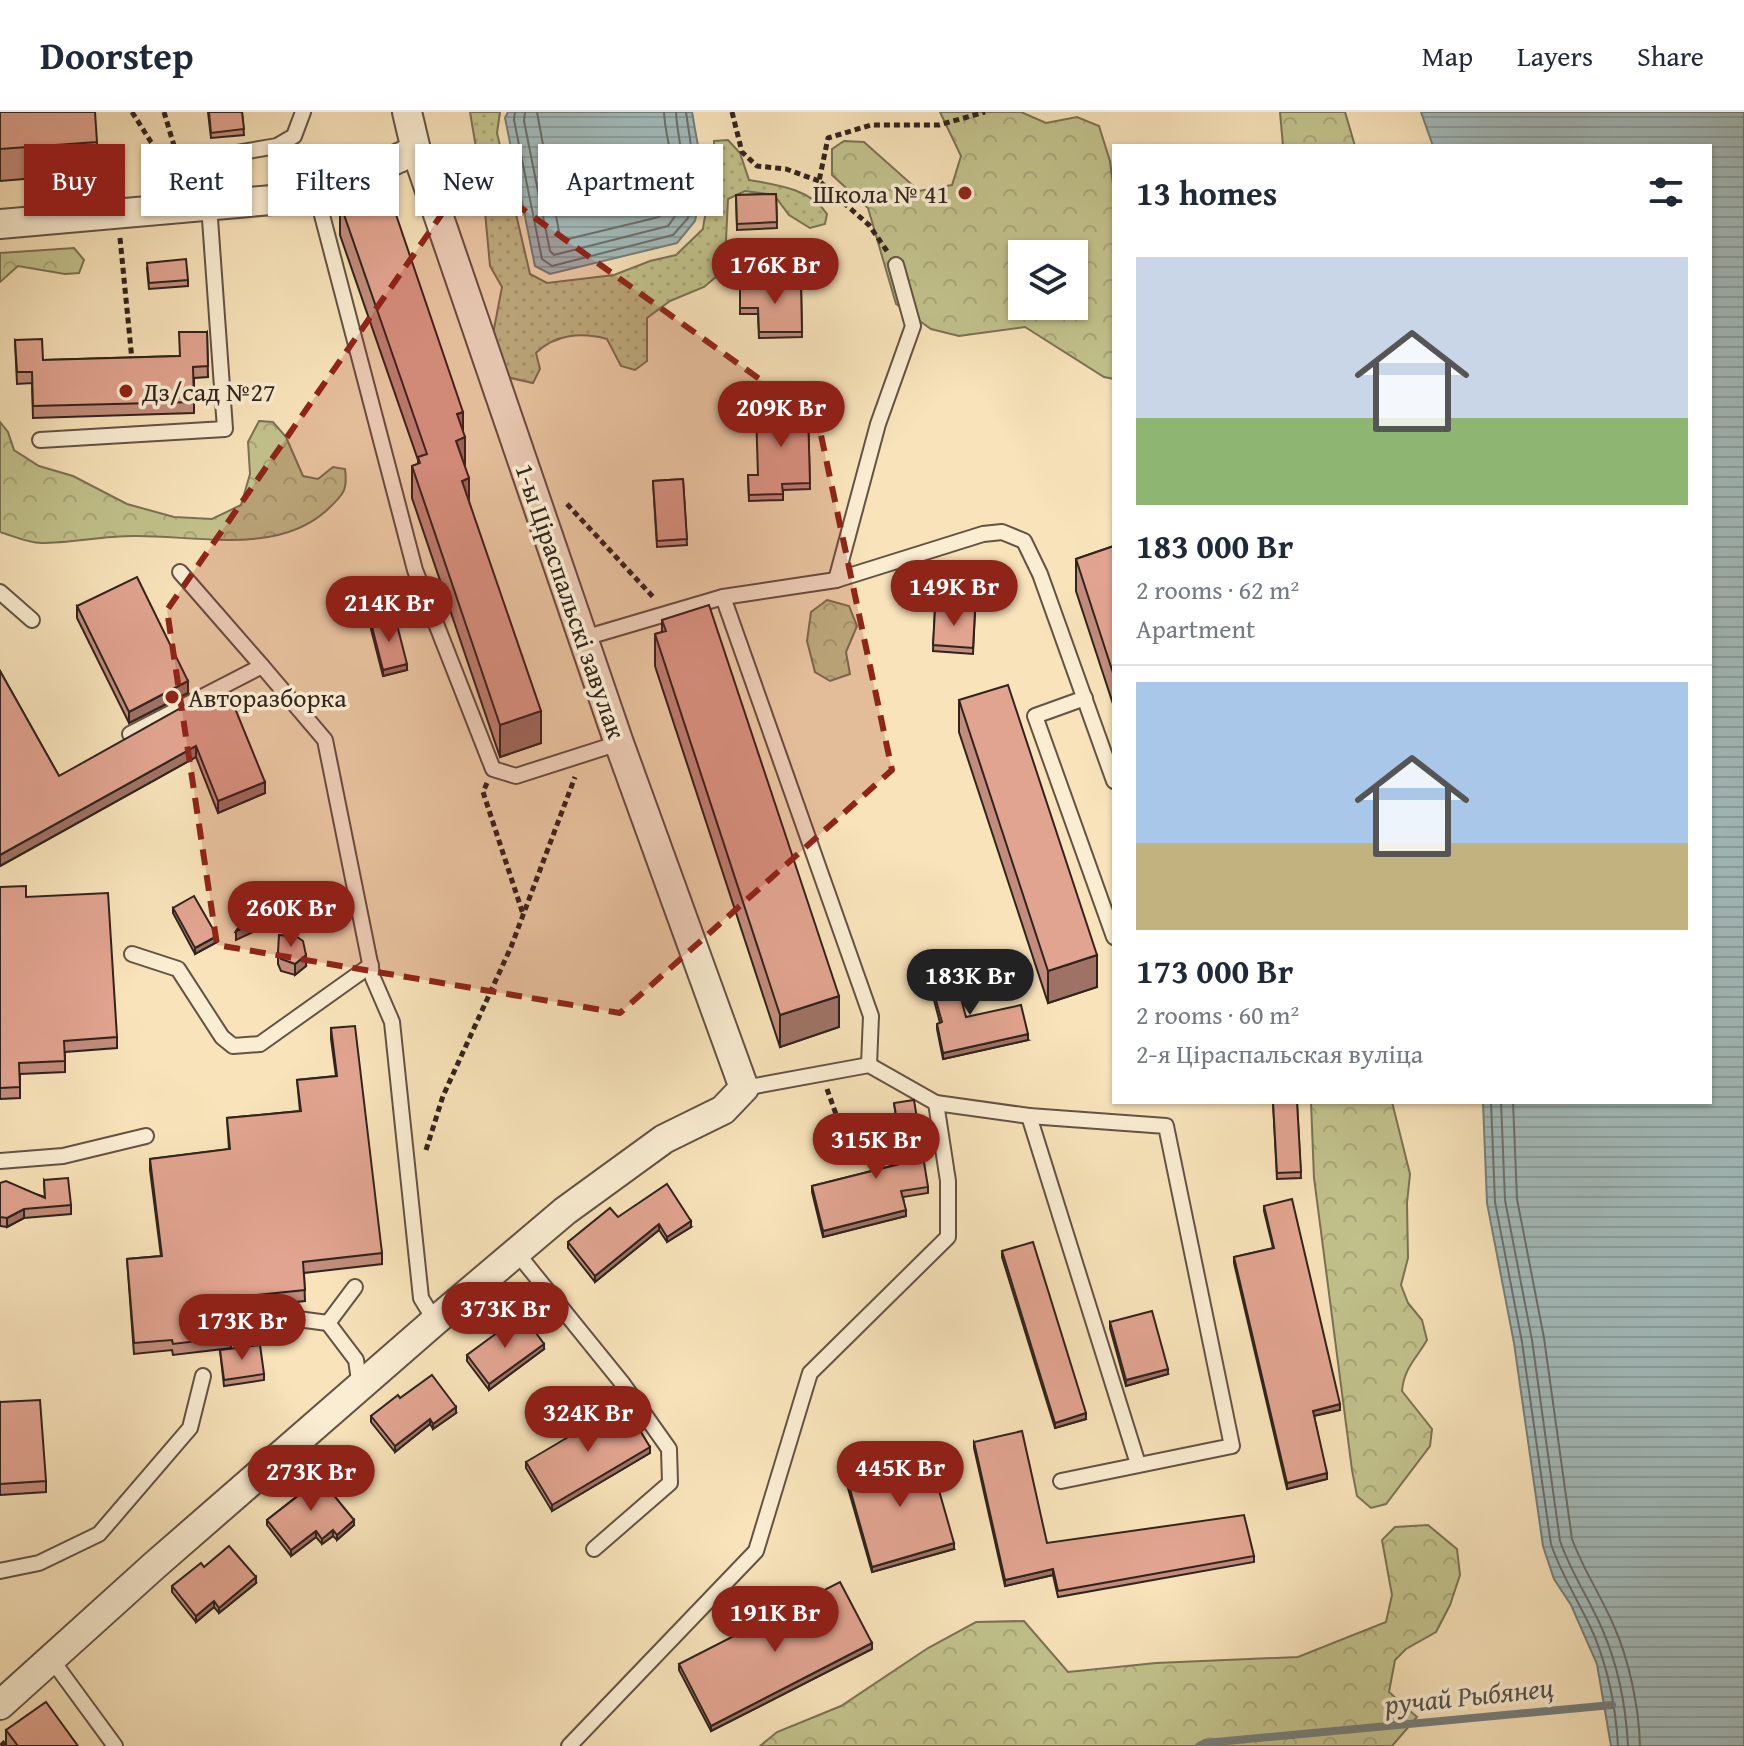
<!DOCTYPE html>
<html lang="en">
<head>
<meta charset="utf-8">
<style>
	body { margin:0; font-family:"Gentium Book Plus",serif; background:#f2f2f3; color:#1f2937; height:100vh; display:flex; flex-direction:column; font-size:30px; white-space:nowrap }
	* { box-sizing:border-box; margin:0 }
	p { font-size:26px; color:#747a83 }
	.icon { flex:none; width:44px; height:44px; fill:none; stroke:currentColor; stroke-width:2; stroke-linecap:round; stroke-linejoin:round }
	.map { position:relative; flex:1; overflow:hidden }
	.side { position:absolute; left:1112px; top:32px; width:600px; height:960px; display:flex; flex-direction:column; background:#fff; border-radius:0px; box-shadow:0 2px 6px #0004 }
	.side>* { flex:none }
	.top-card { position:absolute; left:24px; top:32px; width:760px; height:72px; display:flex; gap:16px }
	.tools { position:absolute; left:1008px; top:128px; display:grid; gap:16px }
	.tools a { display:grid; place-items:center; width:80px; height:80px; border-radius:0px; background:#fff; box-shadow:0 2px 6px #0004; font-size:40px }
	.price { position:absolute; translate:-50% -68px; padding:0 18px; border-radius:28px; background:#8f2418; color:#fff; font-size:26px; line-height:52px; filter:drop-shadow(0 2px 4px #0008) }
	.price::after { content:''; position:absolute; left:50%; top:48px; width:24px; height:18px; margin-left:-12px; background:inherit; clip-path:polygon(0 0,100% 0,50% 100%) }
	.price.active { background:#222; color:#fff }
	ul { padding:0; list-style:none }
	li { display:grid; align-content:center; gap:16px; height:424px; padding:0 24px }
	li+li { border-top:2px solid #e0e1e3 }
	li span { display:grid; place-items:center; height:248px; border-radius:0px; color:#555 }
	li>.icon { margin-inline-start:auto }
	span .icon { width:144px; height:144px; fill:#fffc; stroke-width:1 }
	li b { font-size:34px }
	h2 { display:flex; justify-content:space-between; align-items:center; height:96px; padding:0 24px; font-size:34px }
	.pill { padding:0 28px; border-radius:0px; background:#fff; box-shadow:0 2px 6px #0004; font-size:28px; line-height:72px }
	.pill.active { background:#8f2418; color:#fff }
	header { display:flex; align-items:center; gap:48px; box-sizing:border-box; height:112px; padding:0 40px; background:#fff; border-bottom:2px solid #e0e1e3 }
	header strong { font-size:38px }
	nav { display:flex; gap:44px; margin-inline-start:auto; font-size:28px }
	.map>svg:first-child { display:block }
	.grass { fill:url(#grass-dots); stroke:#7a7254; stroke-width:2 }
	.forest { fill:url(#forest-crowns); stroke:#7a7254; stroke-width:2; fill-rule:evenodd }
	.water { fill:url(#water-rules); stroke:#757e7c; stroke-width:2 }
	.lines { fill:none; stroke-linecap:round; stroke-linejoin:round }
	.shore { stroke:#6a6f6c; stroke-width:2 }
	.stream { stroke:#757e7c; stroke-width:8 }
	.service-casing { stroke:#635344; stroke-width:18 }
	.minor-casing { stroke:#635344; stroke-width:32 }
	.path { stroke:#31231d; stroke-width:5; stroke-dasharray:6 4; stroke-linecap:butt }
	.service { stroke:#faedd2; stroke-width:14 }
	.minor { stroke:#faedd2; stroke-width:28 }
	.wall { fill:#c28d7c; stroke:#31231d; stroke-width:2 }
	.shaded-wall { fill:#9e7365; stroke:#31231d; stroke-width:2 }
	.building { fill:#e1a490; stroke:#31231d; stroke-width:2 }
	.marked { fill:#8f2418; fill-opacity:0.2; stroke:#8f2418; stroke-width:6; stroke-dasharray:16 10; stroke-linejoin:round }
	.poi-dot { fill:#8f2418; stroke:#faedd2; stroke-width:3 }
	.labels { text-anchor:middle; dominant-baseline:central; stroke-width:7; stroke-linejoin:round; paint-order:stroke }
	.poi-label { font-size:26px; fill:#31231d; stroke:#faedd2; text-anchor:start }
	.street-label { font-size:26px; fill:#31231d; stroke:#faedd2 }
	.water-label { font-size:28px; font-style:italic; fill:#53514c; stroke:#faedd2 }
</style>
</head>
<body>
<header>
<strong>Doorstep</strong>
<nav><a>Map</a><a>Layers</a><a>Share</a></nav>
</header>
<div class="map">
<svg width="1744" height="1634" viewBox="0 0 1744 1634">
	<defs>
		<pattern id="grass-dots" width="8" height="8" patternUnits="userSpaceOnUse" patternTransform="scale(2)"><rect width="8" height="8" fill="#c2c28c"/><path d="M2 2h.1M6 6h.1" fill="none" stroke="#a7a678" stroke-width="1.8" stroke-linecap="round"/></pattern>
		<pattern id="forest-crowns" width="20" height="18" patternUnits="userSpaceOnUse" patternTransform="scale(2)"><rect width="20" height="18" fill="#c2c28c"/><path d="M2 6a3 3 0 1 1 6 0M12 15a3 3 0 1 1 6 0" fill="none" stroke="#a7a678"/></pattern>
		<pattern id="water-rules" width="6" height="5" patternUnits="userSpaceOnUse" patternTransform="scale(2)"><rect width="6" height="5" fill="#a2bbbb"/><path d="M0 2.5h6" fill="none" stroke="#8ca0a0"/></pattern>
	</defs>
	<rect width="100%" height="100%" fill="#f8e3ba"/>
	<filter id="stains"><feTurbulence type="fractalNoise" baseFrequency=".0025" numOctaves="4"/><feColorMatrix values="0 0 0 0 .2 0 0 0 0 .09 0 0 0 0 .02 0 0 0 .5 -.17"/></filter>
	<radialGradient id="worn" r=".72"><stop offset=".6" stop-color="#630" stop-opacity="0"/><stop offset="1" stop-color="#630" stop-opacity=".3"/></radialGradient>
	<!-- grass -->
	<path class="grass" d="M470 0H500L497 21 530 162 547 171 614 163 650 149 676 143 703 117C705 96 714 77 715 56 716 47 714 38 714 29L728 28 740 41 749 68C778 73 811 77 827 102L825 112 810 116 789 103 774 83 745 79 728 87 725 149 717 164 704 175 670 189 647 206V249L635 258 621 254 607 227C582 220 555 222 536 241L540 257 533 271 502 264 501 244 492 227 502 175 490 154 483 78Z"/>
	<!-- forest -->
	<g class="forest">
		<path d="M940 0H1021L1046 11 1077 5 1099 14 1110 49 1114 80V267L1104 265 1025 215 959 224 931 217 896 192 868 96 832 63V37L844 29 864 30 919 79 952 73 961 44ZM1022 142H1074V194H1022Z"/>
		<path d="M1280 0H1345L1355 34H1283Z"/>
		<path d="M74 136 84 148 79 161 65 162 18 154 0 170V141Z"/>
		<path d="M259 309 273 310 286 325 303 364 318 367 333 355 345 357C348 379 343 383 327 398 277 444 195 423 133 424 102 424 72 431 41 431 28 431 13 424 0 420V310L8 320 14 338 39 354 73 364 127 392 174 405 212 407 241 393 250 362 248 330Z"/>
		<path d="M827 488 849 494 857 514 846 540 850 562 830 569 815 560 807 529 811 500Z"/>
		<path d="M1311 990H1392L1410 1062 1407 1091 1408 1146 1401 1173 1408 1191 1422 1208 1427 1228C1416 1247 1404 1256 1402 1279L1432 1317 1430 1334 1386 1392 1371 1396 1357 1384 1352 1358 1314 1066Z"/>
		<path d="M1428 1413 1457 1437 1460 1463 1450 1493 1436 1520 1406 1537 1395 1548 1389 1580 1417 1605 1392 1634H760L777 1620 841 1594 928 1536 976 1510 1024 1509 1068 1560 1156 1551 1298 1545 1386 1510 1392 1483 1382 1428 1395 1415Z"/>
	</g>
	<!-- water -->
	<g class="water">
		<path d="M508 0H692L704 68 695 109 677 131 550 162 535 154 505 6Z"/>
		<path d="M1421 0H1744V1634H1611L1597 1552 1571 1493 1554 1467 1543 1434 1514 1231 1487 1091 1483 990H1710V34H1433Z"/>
	</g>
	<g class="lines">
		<!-- shore -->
		<g class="shore">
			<path d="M515 0 514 8 542 147 552 154 673 123 688 106 696 68 686 0"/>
			<path d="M525 0 524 9 550 139 554 143 668 114C697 79 678 40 676 0"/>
			<path d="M537 0 560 125 564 128 659 105C687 77 665 33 664 0"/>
			<path d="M1491 990 1495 1090 1522 1230 1551 1432C1562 1465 1580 1491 1594 1523 1608 1557 1616 1598 1618 1634"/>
			<path d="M1501 990 1505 1088 1532 1228 1560 1429C1571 1461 1590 1488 1603 1519 1618 1554 1626 1596 1628 1634"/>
			<path d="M1513 990 1517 1087 1544 1226 1572 1427C1583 1457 1600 1482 1613 1512 1629 1547 1639 1595 1640 1634"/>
		</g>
		<!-- stream -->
		<path class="stream" d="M1199 1634 1205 1631 1612 1593"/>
		<!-- service casing -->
		<g class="service-casing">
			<g id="service">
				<path d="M219 44 277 34 294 24 303 0"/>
				<path d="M317 84 415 458 493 657 516 664 619 631"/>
				<path d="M40 328 225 317 209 93"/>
				<path d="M180 460 262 554"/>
				<path d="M836 468 878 312 913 214 896 153"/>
				<path d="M0 480 32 508"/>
				<path d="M723 485 871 904 869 953"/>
				<path d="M584 526 723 485 836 468 983 422 1002 420 1024 429 1040 462 1114 669"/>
				<path d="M1085 586 1035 604 1114 825"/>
				<path d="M130 622 262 554 325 628 373 866 392 910 421 1186 435 1209"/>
				<path d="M132 842 178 857 222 925 233 934 260 932 371 853"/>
				<path d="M744 976 869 953 936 991 1029 1004 1138 1352"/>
				<path d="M1029 1004 1166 1014 1232 1334 1061 1369"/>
				<path d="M0 1049 63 1044 146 1024"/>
				<path d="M517 1141 623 1272 669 1337 670 1371 594 1437"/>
				<path d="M355 1175 328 1211 356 1248 360 1275"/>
				<path d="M290 1206 328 1211"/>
				<path d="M0 1459 39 1451 99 1422 190 1316 203 1264"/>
				<path d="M52 1548 115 1634"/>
				<path d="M569 1634 756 1439 810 1261 948 1125V1069L936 991"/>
			</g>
		</g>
		<!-- minor casing -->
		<g class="minor-casing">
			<g id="minor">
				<path d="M0 112 317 84 416 38"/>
				<path d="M0 1593 155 1453 435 1209 565 1099 664 1027 723 998 744 976 619 631 416 38 407 0"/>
			</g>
		</g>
		<!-- path -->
		<g class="path">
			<path d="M132 0 151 30 182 64"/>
			<path d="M164 0 183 64 187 68"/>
			<path d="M732 0 742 40 757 54 786 57 819 69"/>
			<path d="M120 126 132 248"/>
			<path d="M887 139 869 113 819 69 828 26 871 13H939L985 0"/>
			<path d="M567 392 655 487"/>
			<path d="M487 671 483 680 523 802"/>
			<path d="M827 977 852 1047"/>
			<path d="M426 1038 443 984 511 835 575 665"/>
			<path d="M1 1634 12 1623"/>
		</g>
		<!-- service -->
		<use href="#service" class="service"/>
		<!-- minor -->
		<use href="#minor" class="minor"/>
	</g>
	<!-- wall -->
	<g class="wall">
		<path d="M0 0 97 30V61L0 69Z"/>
		<path d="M208 0H242L244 23 211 26Z"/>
		<path d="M342 73 463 321 465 355 469 390 541 631 500 645 412 386V354L418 352V348L340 123V91L342 90Z"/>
		<path d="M776 82 777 116 737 118 736 83Z"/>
		<path d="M147 156 188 168V174L149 177Z"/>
		<path d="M801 172 802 225 759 226 758 202H740V173Z"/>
		<path d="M207 220 208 265 194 266V301L33 306 32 271 17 272 15 228 43 248 179 244Z"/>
		<path d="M804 299H808L810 377 783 378V388L749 389 748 363H758Z"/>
		<path d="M683 367 687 433 657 435 653 369Z"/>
		<path d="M1114 434V595L1076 479V447Z"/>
		<path d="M77 494 188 581 129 611 77 506Z"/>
		<path d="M935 497 975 499 973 542 933 539Z"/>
		<path d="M662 508 839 915 780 935 655 554V522L662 520Z"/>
		<path d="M371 511 407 558 383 564 371 517Z"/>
		<path d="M0 559 59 664 201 596 265 681 218 701 196 645 0 754Z"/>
		<path d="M959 588 1097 875 1048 891 959 620Z"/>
		<path d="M0 775 26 785 117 925V936L65 940V960L20 962V986L0 987Z"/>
		<path d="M173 796 217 830 195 842 173 801Z"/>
		<path d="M278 840 306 854 295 863 281 859 278 852Z"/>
		<path d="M928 860 966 905 1028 928 943 947 937 917V912L940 911 928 865Z"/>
		<path d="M331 916 382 1141V1152L304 1161 305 1189 228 1197 231 1236 173 1243 172 1238 134 1242 127 1147 161 1144 150 1058V1047L229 1037 227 1006 300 999 297 968 336 964 331 927Z"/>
		<path d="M1273 990H1297L1301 1066 1277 1067Z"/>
		<path d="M894 991 928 1075V1081L903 1085 906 1104 823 1125 812 1080V1074L903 1051Z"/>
		<path d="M44 1068 71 1093V1102L24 1106 7 1115 0 1114V1071L45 1085Z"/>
		<path d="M1264 1094 1340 1298 1314 1304 1327 1367 1287 1377 1234 1151V1145L1273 1136 1264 1099Z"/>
		<path d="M618 1105 691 1115 667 1130 659 1118 595 1170 568 1136V1130Z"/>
		<path d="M1002 1139 1086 1307 1055 1316 1002 1145Z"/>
		<path d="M1110 1210 1168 1262 1126 1274 1110 1216Z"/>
		<path d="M513 1216 544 1237 489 1278 467 1249V1243Z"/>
		<path d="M220 1238 264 1262V1268L224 1274Z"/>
		<path d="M400 1286 456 1301 433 1317 430 1312 395 1340 371 1310V1304Z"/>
		<path d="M0 1290 46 1369V1380L0 1383Z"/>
		<path d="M974 1330 1047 1431 1254 1444V1450L1058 1485 1053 1463 1005 1474 974 1336Z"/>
		<path d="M650 1341 552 1399 526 1356V1350Z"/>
		<path d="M846 1363 954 1437 872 1460 846 1369Z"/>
		<path d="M294 1377 330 1378 354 1413 337 1428 333 1424 322 1432 316 1425 291 1444 267 1413V1408L296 1385 294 1383Z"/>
		<path d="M204 1455 256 1471 219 1501 214 1495 196 1510 172 1480V1474Z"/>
		<path d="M872 1537 711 1619 679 1558V1552Z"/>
		<path d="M6 1618 78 1634H6Z"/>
	</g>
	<!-- shaded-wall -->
	<g class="shaded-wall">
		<path d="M463 300V326L465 325V357L456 329 457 302Z"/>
		<path d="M469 366V398L462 369Z"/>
		<path d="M407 552V558L383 564V558Z"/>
		<path d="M188 569V581L129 611V600Z"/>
		<path d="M541 599V631L500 645V613Z"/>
		<path d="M196 634V645L0 754V743Z"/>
		<path d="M265 670V681L218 701V689Z"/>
		<path d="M283 797V806L236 828V819Z"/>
		<path d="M217 824V830L195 842V836Z"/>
		<path d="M306 843V854L295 863V852Z"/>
		<path d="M1097 843V875L1048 891V859Z"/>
		<path d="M839 884V915L780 935V903Z"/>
		<path d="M1028 922V928L943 947V941Z"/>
		<path d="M24 1097V1106L7 1115V1106Z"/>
		<path d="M906 1098V1104L823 1125V1119Z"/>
		<path d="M691 1109V1115L667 1130V1125Z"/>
		<path d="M659 1112V1118L595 1170V1164Z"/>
		<path d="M544 1232V1237L489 1278V1272Z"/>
		<path d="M1168 1257V1262L1126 1274V1268Z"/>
		<path d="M1340 1292V1298L1313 1304V1299Z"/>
		<path d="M456 1295V1301L433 1317V1312Z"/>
		<path d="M1086 1301V1307L1055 1316V1311Z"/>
		<path d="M430 1307V1312L395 1340V1334Z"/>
		<path d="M650 1335V1341L552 1399V1393Z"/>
		<path d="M1327 1361V1367L1287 1377V1371Z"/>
		<path d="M354 1408V1413L337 1428V1423Z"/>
		<path d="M333 1418V1424L322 1432V1427Z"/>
		<path d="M316 1419V1425L291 1444V1438Z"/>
		<path d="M954 1431V1437L872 1460V1455Z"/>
		<path d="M1053 1457V1463L1005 1474V1468Z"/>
		<path d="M256 1465V1471L219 1501V1496Z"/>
		<path d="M214 1489V1495L196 1510V1504Z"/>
		<path d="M872 1531V1537L711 1619V1614Z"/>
	</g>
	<!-- building -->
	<g class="building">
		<path d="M0 0H95L97 30 0 37Z"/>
		<path d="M209 0H242L244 17 211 21Z"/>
		<path d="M374 61 382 85 389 82 463 300 457 302 465 325 456 329 469 366 462 369 541 599 500 613 412 354 420 351 418 345 427 342 340 91 347 88 342 73Z"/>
		<path d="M776 82 777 110 737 112 736 83Z"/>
		<path d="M186 147 188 168 149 171 147 151Z"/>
		<path d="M801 172 802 220H759L758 196H740V173Z"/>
		<path d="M179 220H207L208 254 193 255 194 290 33 294 32 260H17L15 228 42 227 43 248 180 244Z"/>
		<path d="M803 291 804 299H808L810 371 782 372 783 382 749 383 748 363H758L756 301 762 300V292Z"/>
		<path d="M683 367 687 427 657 429 653 369Z"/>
		<path d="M1114 434V564L1076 447Z"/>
		<path d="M137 465 188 569 129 600 77 494Z"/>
		<path d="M709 493 839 884 780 903 655 522 666 519 662 508Z"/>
		<path d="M935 497 975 499 973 536 933 533Z"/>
		<path d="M395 505 407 552 383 558 371 511Z"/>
		<path d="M0 559 59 664 197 587 201 596 230 584 265 670 218 689 196 634 0 743Z"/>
		<path d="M1008 573 1097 843 1048 859 959 588Z"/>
		<path d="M26 774V785L108 781 117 925 64 929 65 949 19 951 20 975 0 976V775Z"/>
		<path d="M265 781H272L278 785 283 797 236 819 259 784Z"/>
		<path d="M194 784 217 824 195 836 173 796Z"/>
		<path d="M279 823 297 825 303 829 306 843 295 852 281 847 278 840Z"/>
		<path d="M952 853 966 905 1021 893 1028 922 943 941 937 912 942 910 928 860Z"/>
		<path d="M355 914 382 1141 303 1150 305 1178 226 1186 231 1225 173 1232 172 1228 134 1231 127 1147 162 1144 150 1047 230 1037 227 1006 301 999 297 968 337 964 331 916Z"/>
		<path d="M914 988 928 1075 901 1079 906 1098 823 1119 812 1074 904 1051 894 991Z"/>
		<path d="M1273 990H1297L1301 1060 1277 1061Z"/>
		<path d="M68 1066 71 1093 24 1097 7 1106 0 1105V1071L6 1069 45 1086 44 1068Z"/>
		<path d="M667 1072 691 1109 667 1125 659 1112 595 1164 568 1130 610 1096 618 1105Z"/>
		<path d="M1292 1087 1340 1292 1313 1299 1327 1361 1287 1371 1234 1145 1274 1136 1264 1094Z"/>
		<path d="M1033 1130 1086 1301 1055 1311 1002 1139Z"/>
		<path d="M1152 1199 1168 1257 1126 1268 1110 1210Z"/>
		<path d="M526 1207 544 1232 489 1272 467 1243 509 1212 513 1216Z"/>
		<path d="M260 1233 264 1262 224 1268 220 1238Z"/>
		<path d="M432 1263 456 1295 433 1312 430 1307 395 1334 371 1304 398 1283 400 1286Z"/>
		<path d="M40 1288 46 1369 0 1372V1290Z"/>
		<path d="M624 1292 650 1335 552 1393 526 1350Z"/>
		<path d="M1022 1319 1047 1431 1244 1403 1254 1444 1058 1479 1053 1457 1005 1468 974 1330Z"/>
		<path d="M928 1340 954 1431 872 1455 846 1363Z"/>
		<path d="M318 1357 330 1372 327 1375 354 1408 337 1423 333 1418 322 1427 316 1419 291 1438 267 1408 299 1383 294 1377Z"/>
		<path d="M229 1434 256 1465 219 1496 214 1489 196 1504 172 1474 201 1451 204 1455Z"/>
		<path d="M840 1470 872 1531 711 1614 679 1552Z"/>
		<path d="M46 1590 78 1634H18L6 1618Z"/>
	</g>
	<!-- marked area -->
	<path class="marked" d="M471 60 818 309 892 658 620 901 217 833 167 498Z"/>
	<!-- markers -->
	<g class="poi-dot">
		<circle cx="965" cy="81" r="8"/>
		<circle cx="126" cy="279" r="8"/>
		<circle cx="172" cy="585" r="8"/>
	</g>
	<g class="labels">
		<!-- poi labels -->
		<g class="poi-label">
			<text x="949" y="81" text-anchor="end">Школа № 41</text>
			<text x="142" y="279">Дз/сад №27</text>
			<text x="188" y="585">Авторазборка</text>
		</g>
		<!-- street labels -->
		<g class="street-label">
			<text transform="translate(571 489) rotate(71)">1-ы Ціраспальскі завулак</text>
		</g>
		<!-- water labels -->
		<g class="water-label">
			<text transform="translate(1469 1583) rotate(-6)">ручай Рыбянец</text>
		</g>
	</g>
	<rect width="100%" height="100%" filter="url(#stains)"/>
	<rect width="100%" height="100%" fill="url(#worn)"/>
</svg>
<div class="tools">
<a><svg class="icon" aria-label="layers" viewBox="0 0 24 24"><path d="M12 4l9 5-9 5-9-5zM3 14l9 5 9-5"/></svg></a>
</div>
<b class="price" style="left:775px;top:194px">176K Br</b>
<b class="price" style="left:781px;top:337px">209K Br</b>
<b class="price" style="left:954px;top:516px">149K Br</b>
<b class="price" style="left:389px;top:532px">214K Br</b>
<b class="price" style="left:291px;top:837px">260K Br</b>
<b class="price active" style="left:970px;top:905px">183K Br</b>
<b class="price" style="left:876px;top:1069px">315K Br</b>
<b class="price" style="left:505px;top:1238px">373K Br</b>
<b class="price" style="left:242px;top:1250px">173K Br</b>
<b class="price" style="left:588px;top:1342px">324K Br</b>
<b class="price" style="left:900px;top:1397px">445K Br</b>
<b class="price" style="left:311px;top:1401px">273K Br</b>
<b class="price" style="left:775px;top:1542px">191K Br</b>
<div class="top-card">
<a class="pill active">Buy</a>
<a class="pill">Rent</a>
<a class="pill">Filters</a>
<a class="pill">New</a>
<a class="pill">Apartment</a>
</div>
<section class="side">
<h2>13 homes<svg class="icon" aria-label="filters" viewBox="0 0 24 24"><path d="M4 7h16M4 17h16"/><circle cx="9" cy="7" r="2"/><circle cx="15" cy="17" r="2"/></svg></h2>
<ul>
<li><span style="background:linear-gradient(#c9d6e8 65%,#8fb573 0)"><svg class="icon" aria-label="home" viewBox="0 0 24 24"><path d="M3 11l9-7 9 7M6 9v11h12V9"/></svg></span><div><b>183 000 Br</b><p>2 rooms · 62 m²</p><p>Apartment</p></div></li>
<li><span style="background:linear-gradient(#a9c7e8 65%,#c2b280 0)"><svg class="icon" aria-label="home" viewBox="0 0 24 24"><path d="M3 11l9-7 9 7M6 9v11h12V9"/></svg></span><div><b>173 000 Br</b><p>2 rooms · 60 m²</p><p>2-я Ціраспальская вуліца</p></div></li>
</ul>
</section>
</div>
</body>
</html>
